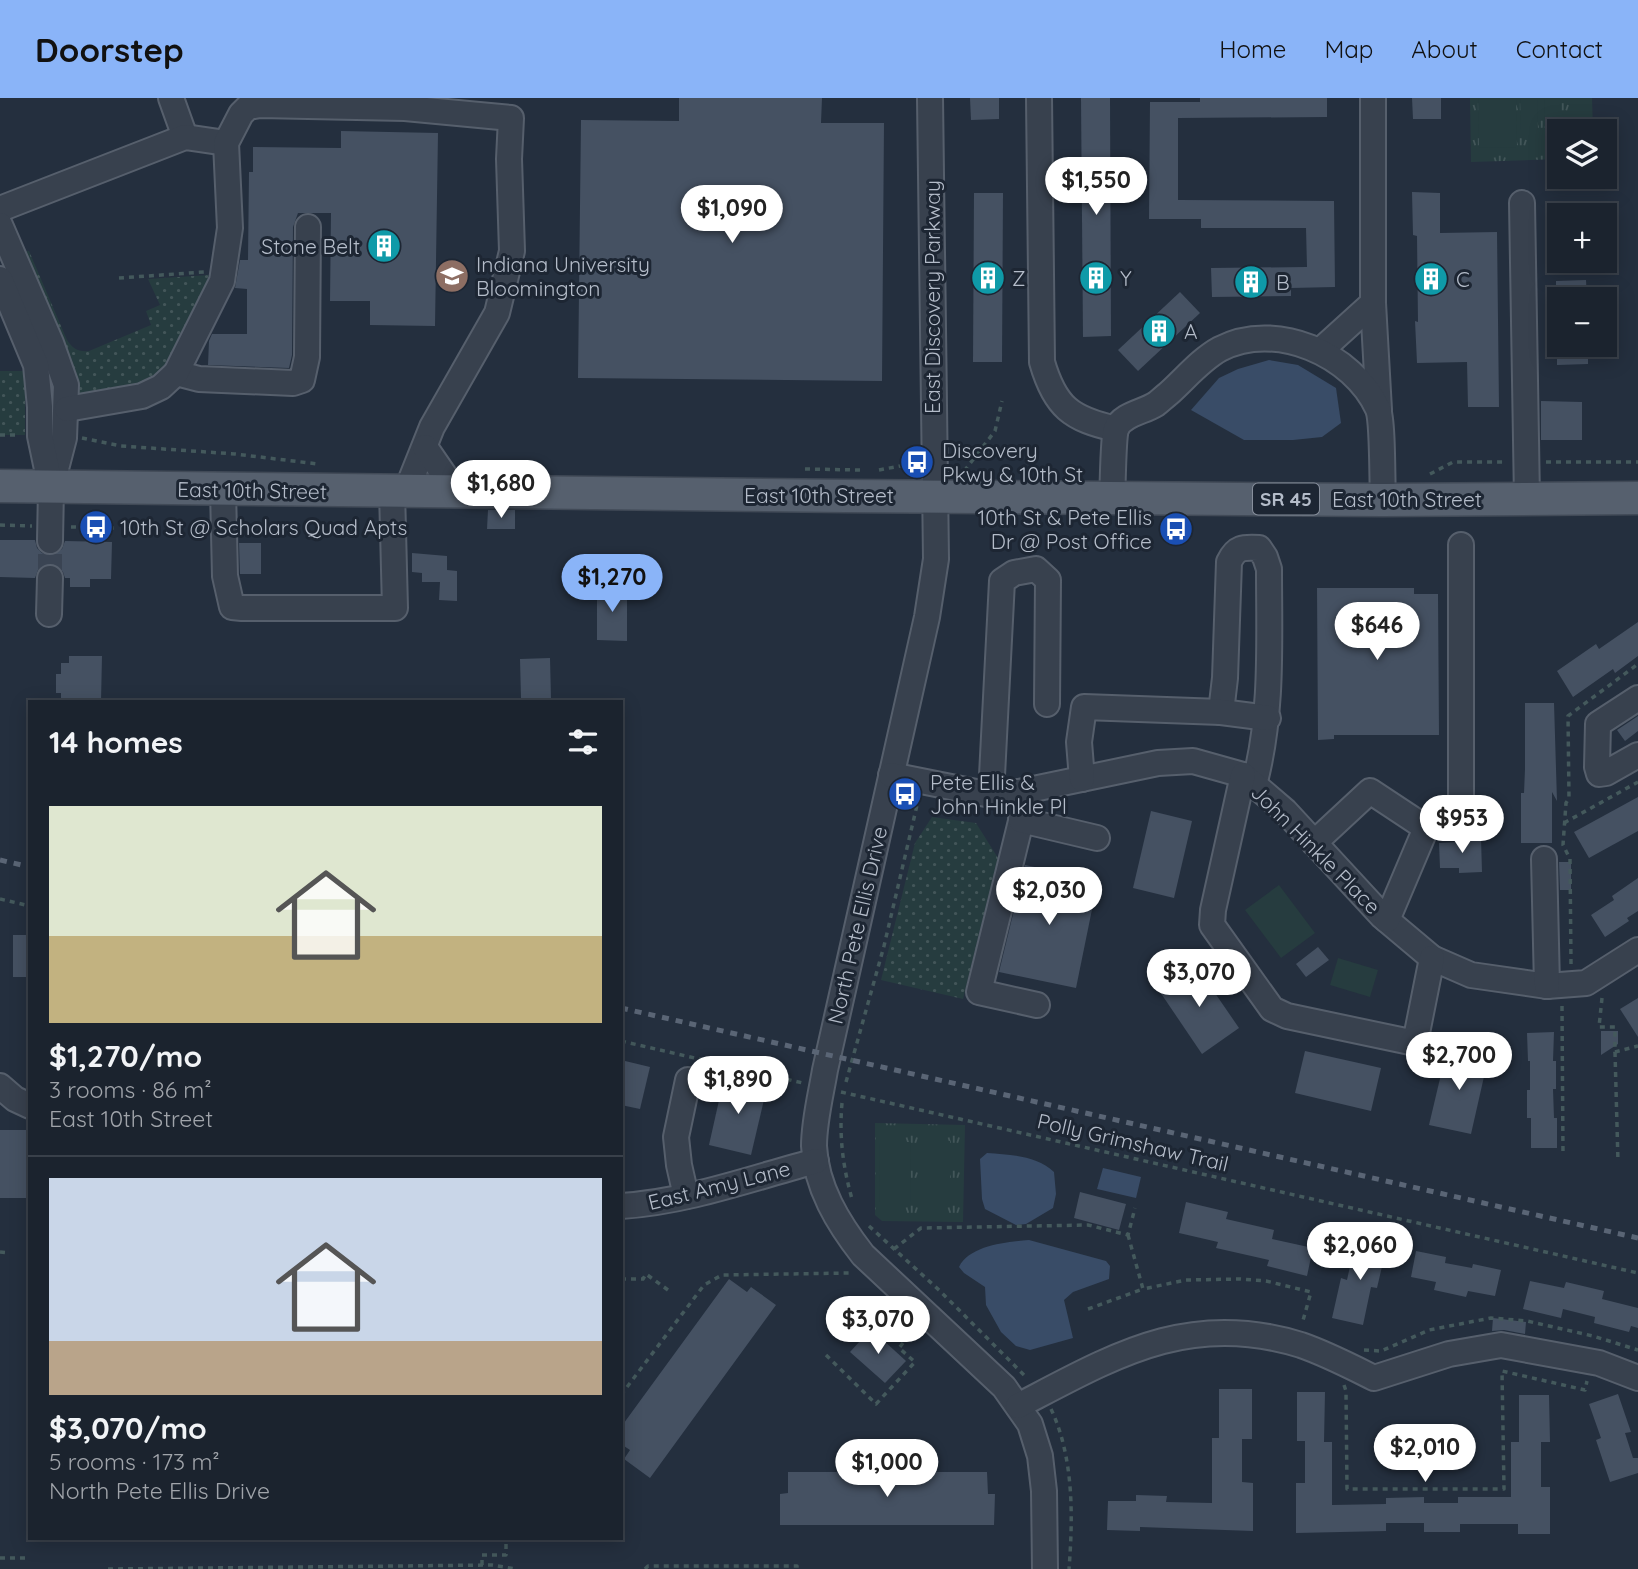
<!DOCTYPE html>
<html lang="en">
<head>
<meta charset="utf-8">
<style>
	body { margin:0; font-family:Quicksand,sans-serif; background:#242b36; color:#f1f3f6; height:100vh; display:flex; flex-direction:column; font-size:26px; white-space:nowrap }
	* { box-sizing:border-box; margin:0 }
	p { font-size:23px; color:#a0a4aa }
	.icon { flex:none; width:38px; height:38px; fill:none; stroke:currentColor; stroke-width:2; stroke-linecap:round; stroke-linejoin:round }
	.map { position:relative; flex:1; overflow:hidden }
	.details { position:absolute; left:28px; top:602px; width:595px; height:840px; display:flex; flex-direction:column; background:#1b232e; border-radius:0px; box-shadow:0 4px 18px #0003,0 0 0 2px #39404a }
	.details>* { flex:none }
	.fabs { position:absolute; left:1547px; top:21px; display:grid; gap:14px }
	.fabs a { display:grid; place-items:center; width:70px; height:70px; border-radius:0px; background:#1b232e; box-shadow:0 4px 18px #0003,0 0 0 2px #39404a; font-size:35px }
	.price { position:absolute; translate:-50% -60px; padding:0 16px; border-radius:24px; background:#fff; color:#222; font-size:23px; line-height:46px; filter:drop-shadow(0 2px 4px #0008) }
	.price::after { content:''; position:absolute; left:50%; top:42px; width:21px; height:16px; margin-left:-10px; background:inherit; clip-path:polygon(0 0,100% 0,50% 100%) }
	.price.on { background:#8ab4f8; color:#111 }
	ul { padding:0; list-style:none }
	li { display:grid; align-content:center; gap:14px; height:371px; padding:0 21px }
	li+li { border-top:2px solid #39404a }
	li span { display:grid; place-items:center; height:217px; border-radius:0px; color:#555 }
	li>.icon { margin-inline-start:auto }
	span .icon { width:126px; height:126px; fill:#fffc; stroke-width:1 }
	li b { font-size:30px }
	h2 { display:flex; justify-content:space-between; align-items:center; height:84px; padding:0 21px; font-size:30px }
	header { display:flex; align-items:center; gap:42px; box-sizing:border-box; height:98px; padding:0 35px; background:#8ab4f8; color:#111 }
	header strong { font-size:33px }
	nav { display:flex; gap:38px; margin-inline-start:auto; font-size:24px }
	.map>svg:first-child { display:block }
	.grass { fill:url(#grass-dots) }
	.park { fill:url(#park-tufts) }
	.garden { fill:#263c3f }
	.water { fill:#394c67 }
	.building { fill:#455162 }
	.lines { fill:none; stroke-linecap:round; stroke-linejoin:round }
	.minor-tunnel { stroke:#3a4453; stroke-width:24; stroke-dasharray:24 12; stroke-linecap:butt }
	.minor-casing { stroke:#565f6c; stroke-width:28 }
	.major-casing { stroke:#414a57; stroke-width:35 }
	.path { stroke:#44595c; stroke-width:3.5; stroke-dasharray:5 5; stroke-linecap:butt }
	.minor { stroke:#38414e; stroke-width:24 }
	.major { stroke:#56606e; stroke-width:32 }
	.rail { stroke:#5a6575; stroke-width:5; stroke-dasharray:7 7; stroke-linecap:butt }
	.labels { text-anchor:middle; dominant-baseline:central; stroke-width:6; stroke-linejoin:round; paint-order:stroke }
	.shield { fill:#1d2633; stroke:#878f9c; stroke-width:2 }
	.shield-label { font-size:19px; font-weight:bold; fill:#b4bcc9 }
	.poi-label { font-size:21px; fill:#b4bcc9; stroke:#1d2633; text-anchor:start }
	.street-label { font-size:21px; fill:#b4bcc9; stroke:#1d2633 }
</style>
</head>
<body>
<header>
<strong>Doorstep</strong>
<nav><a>Home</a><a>Map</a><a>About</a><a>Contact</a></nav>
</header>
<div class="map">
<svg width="1638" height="1471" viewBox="0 0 1638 1471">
	<defs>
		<pattern id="grass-dots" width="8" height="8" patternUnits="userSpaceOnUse" patternTransform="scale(1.75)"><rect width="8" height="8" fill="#263c3f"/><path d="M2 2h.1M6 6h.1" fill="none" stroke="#435659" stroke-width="1.8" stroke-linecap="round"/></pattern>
		<pattern id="park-tufts" width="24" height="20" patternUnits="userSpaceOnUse" patternTransform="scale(1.75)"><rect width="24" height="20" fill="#263c3f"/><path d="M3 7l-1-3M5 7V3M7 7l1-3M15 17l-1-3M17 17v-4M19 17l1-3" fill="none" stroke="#435659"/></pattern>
	</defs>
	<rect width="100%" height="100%" fill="#242f3e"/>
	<!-- grass -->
	<g class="grass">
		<path d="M29 153 67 242C73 251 78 254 89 253L151 227 146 213 160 207 148 181 209 177C202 200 169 275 148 285 138 290 93 295 79 297L74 277 19 155Z"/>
		<rect x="0" y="273" width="25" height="64"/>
		<path d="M932 719 976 725 998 760 963 901 881 882 915 745Z"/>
	</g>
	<!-- park -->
	<g class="park">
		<path d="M1470 0H1592L1593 33H1559V61L1471 64Z"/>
		<path d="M875 1025 965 1027 963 1124 882 1123 875 1117Z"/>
	</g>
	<!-- garden -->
	<g class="garden">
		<path d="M1478 0H1516L1517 49 1479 50Z"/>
		<path d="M1520 0H1537L1538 33H1521Z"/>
		<path d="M1544 0H1561V32L1545 33Z"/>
		<path d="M1279 787 1315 835 1281 860 1245 812Z"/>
		<path d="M1338 860 1378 872 1370 899 1330 887Z"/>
		<rect x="920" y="1043" width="30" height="62"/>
		<path d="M880 1044H911L910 1105H879Z"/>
	</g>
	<!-- water -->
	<g class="water">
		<path d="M1269 262 1298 267 1336 290 1341 325 1322 339 1293 342H1244L1191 312 1219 280 1238 271Z"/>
		<path d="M987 1055C1010 1057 1036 1057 1054 1074L1056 1096 1053 1110 1026 1126 1016 1127 985 1111 982 1101 980 1061Z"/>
		<path d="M1103 1070 1141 1079 1136 1100 1097 1091Z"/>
		<path d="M1029 1142 1106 1163 1110 1168 1109 1181 1073 1194 1064 1202 1073 1240 1030 1252 1016 1248 1001 1234 986 1207 985 1189 964 1175 959 1169C970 1147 1007 1144 1029 1142Z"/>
	</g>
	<!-- building -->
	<g class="building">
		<path d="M679 0H822L821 25H884L882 283 578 280 581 22 679 23Z"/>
		<path d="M970 0H999V21L971 22Z"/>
		<path d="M1081 0H1110L1111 238 1083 239Z"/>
		<path d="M1200 0H1327V19L1178 20V102L1334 103 1335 189 1291 190V198L1212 199 1211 170 1307 169 1306 130H1201V121H1149L1150 4H1200Z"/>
		<path d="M1412 0H1441V21H1413Z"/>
		<path d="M341 33 438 35 435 228 370 227V203H330L331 115H298L293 129 292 257 289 270 208 267 209 243 212 236H247V191L235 190 240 162H248L249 74H253V49L341 50Z"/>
		<path d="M1412 94 1440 95V135L1497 134 1499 309H1468L1467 264 1417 265 1415 223 1418 224 1417 138 1413 137Z"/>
		<path d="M974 95H1003L1002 264H973Z"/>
		<path d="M1586 182 1587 201H1556V183Z"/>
		<path d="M1180 194 1200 215 1138 273 1118 252Z"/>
		<path d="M1557 247H1588V266L1557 267Z"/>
		<path d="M1541 303 1582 304V342H1541Z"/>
		<path d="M488 412H515V431H487Z"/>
		<path d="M0 442H35L37 450 42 455 50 458 62 451 65 443 112 444 111 481H90V489H70V480H65L63 474 58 468 50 465 38 472 35 480 0 479Z"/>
		<path d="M239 445H261V476H240Z"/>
		<path d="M412 455 447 458V472L457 473V503L439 502 440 484H422V475L412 474Z"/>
		<path d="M597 490H627V543L597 542Z"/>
		<path d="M1317 490H1414V496H1438L1439 637H1334V641L1318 642Z"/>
		<path d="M1638 524V558L1615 575 1613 571 1573 599 1557 573 1596 546 1599 551Z"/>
		<path d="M69 558H102L101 604H61V595H56V576H61V565H69Z"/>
		<path d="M550 560 551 601H521L520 561Z"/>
		<path d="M1525 605H1554L1557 703 1552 694V745H1521V695H1524L1525 671Z"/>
		<path d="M1638 618V633L1625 643 1617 632Z"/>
		<path d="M1638 699V733L1589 760 1574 734Z"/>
		<path d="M1151 713 1192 723 1174 800 1133 790Z"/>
		<path d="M1481 740 1482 774 1459 775V770H1440L1439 745 1458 744V741Z"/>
		<path d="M1559 764H1571V792H1560Z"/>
		<path d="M1025 767 1098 782 1076 890 999 874Z"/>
		<path d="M1638 780V813L1627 820 1629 823 1605 839 1591 817 1614 802 1612 798Z"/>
		<rect x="13" y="837" width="17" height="42"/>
		<path d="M1318 849 1329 862 1306 879 1296 866Z"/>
		<path d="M1195 866 1239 930 1202 956 1158 891Z"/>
		<path d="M1638 900V939L1620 911Z"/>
		<path d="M1601 933H1618V946L1601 957Z"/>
		<path d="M1554 934 1553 963H1556V991H1553L1554 1020H1557V1050H1531V1020H1527V992H1530V963H1528L1527 935Z"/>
		<path d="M1447 951 1488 961 1471 1036 1429 1027Z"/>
		<path d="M1305 953 1381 970 1371 1013 1295 995Z"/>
		<path d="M621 962 650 969 640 1011 621 1007Z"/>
		<path d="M724 980 767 989 751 1057 709 1047Z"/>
		<rect x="0" y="1032" width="27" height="68"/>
		<path d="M1080 1094 1126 1106 1119 1132 1074 1120Z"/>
		<path d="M1186 1104 1228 1114 1226 1121 1274 1132 1272 1141 1313 1150 1307 1178 1267 1168 1269 1162 1216 1150 1218 1144 1179 1135Z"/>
		<path d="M1356 1141 1387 1147 1377 1190 1371 1189 1363 1227 1332 1220 1341 1180 1347 1182Z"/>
		<path d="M1416 1153 1446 1159 1445 1165 1472 1170 1473 1166 1501 1172 1495 1198 1468 1193 1466 1199 1434 1192 1436 1184 1411 1179Z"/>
		<path d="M729 1181 747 1194 751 1189 776 1207 650 1380 624 1361 630 1352 621 1346V1329Z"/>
		<path d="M1530 1183 1564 1190 1566 1184 1604 1193 1602 1201 1638 1210V1230L1631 1228 1629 1234 1594 1225 1595 1219 1563 1211 1561 1220 1523 1211Z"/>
		<path d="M1493 1220 1526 1224 1525 1236 1504 1232 1492 1233Z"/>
		<path d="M871 1231 906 1263 885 1285 850 1254Z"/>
		<path d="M1219 1291H1252V1341H1242V1384L1253 1385V1433L1140 1429V1433L1107 1432 1108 1403H1136V1397L1167 1398 1166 1404 1212 1405V1340H1219Z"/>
		<path d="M1297 1294H1325L1324 1344H1332V1407L1386 1406V1400L1424 1399V1405H1458V1399H1511V1344H1519V1297H1549L1550 1344H1541V1389H1550V1436H1518V1426H1460V1434H1424V1425H1386V1433L1296 1435V1385H1305V1343H1297Z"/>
		<path d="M1618 1296 1631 1334 1625 1335 1633 1360H1638V1375L1610 1384 1596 1342 1601 1340 1589 1306Z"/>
		<path d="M788 1374H987L988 1396H995L994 1427H780V1396L788 1395Z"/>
	</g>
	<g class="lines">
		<!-- minor-tunnel -->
		<path class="minor-tunnel" d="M50 480V443"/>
		<!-- minor casing -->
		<g class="minor-casing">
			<g id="minor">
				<path d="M171 0 185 39"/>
				<path d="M930 0 936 461 927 519 825 972C821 996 814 1023 814 1048 816 1089 838 1125 863 1157L1004 1289 1030 1326 1040 1358 1044 1393 1045 1471"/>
				<path d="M1039 0 1042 264C1055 309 1071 321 1116 331"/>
				<path d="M1522 105 1527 401"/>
				<path d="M0 111 185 39 226 45"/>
				<path d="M0 127 51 245 66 287 64 340 51 390"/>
				<path d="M0 181 36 267 40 309V338L51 390 50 443"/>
				<path d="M1373 205 1379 312"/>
				<path d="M1320 253 1373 205V0"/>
				<path d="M176 275 199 281 293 285 302 282 307 259 308 129"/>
				<path d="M67 311 142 298 161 289 176 275 222 183 230 130 226 45 241 16 248 9 260 7 405 10 511 20 509 61 512 153 497 215 432 329 406 394"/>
				<path d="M425 349 447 381 470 394"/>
				<path d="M223 392 225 478 232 509 242 510H395L392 393"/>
				<path d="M1112 400C1113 386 1113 341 1116 331 1122 316 1144 314 1156 306 1160 303 1164 299 1168 296 1185 281 1200 262 1220 251 1275 222 1353 256 1378 311 1383 324 1382 384 1383 402"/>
				<path d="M49 516 50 480"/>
				<path d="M1638 600 1598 626 1597 669 1599 676 1606 675 1638 657"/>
				<path d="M1221 614 1225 580 1229 464C1236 449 1243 449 1259 450L1265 459 1269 471C1269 544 1273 616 1254 687"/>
				<path d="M891 677 991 697 1019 694 1158 665 1193 663 1243 677 1285 713 1382 818 1432 860 1471 877 1547 888 1586 885 1638 852"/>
				<path d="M1243 677 1213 812 1212 827 1272 911 1287 918 1415 945 1432 860"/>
				<path d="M1082 681 1079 644 1084 609 1221 614 1268 620"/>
				<path d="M1019 694 1022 719 979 894 1037 907"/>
				<path d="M991 697 1002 483 1014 475 1036 471 1048 482 1047 606"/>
				<path d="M1021 722 1097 740"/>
				<path d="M1426 730 1455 721 1461 707V447"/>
				<path d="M1314 745 1370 693 1426 730 1387 822"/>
				<path d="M1544 761 1547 888"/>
				<path d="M0 988 15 1001 30 1008"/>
				<path d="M686 1098 679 1067 676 1039 688 982"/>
				<path d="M621 1108C687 1104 752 1080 816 1063"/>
				<path d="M1018 1308C1114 1258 1189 1212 1301 1247 1327 1256 1350 1268 1374 1280L1449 1256 1501 1247 1599 1265 1638 1280"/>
			</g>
		</g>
		<!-- major casing -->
		<g class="major-casing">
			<path id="major" d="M0 388 845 398 1383 402 1638 400"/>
		</g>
		<!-- path -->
		<g class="path">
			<path d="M119 180 204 174"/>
			<path d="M0 337H19"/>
			<path d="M82 340 121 348 235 356 318 366"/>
			<path d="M1546 364H1638"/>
			<path d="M805 371 860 372"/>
			<path d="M879 372 916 365"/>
			<path d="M954 372H965L995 333 1002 303"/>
			<path d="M1430 376 1453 364H1506"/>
			<path d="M0 427 32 428"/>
			<path d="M71 429 114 430"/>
			<path d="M1564 725 1638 684"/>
			<path d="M0 801 30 808"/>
			<path d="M1571 866 1570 761 1563 747 1566 705 1569 700 1568 618 1638 566"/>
			<path d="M1602 900 1599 929H1615V954L1638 948"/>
			<path d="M1562 908 1563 1058"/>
			<path d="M621 943 803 985"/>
			<path d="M1615 954 1618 1064"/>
			<path d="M846 984 884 848 918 703"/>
			<path d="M841 994 1638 1175"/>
			<path d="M842 1005C839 1039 843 1069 852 1101"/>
			<path d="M869 1128 940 1193 1027 1280"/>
			<path d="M1128 1137 1143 1191 1186 1182 1240 1181 1266 1183 1311 1194 1302 1226"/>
			<path d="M894 1151 921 1130 1088 1127 1128 1137 1135 1110"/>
			<path d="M0 1154 9 1155"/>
			<path d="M621 1181H643L646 1176 668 1192"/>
			<path d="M1088 1211 1143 1191"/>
			<path d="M621 1251 623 1252"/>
			<path d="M1364 1252 1381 1253 1429 1232 1491 1220 1527 1223 1593 1238 1638 1252"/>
			<path d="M826 1257 876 1306 915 1264 899 1250 912 1234"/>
			<path d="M1344 1287 1346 1293 1347 1391H1504L1502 1273 1585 1292 1587 1283"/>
			<path d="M621 1297 704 1187 722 1177 850 1175"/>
			<path d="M1051 1311C1074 1360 1073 1419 1069 1471"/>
			<path d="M0 1460H27"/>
			<path d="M482 1467V1457H506V1440"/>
			<path d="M108 1471 492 1467 516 1471"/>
			<path d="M645 1471 648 1468H797V1471"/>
		</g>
		<!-- minor -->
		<use href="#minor" class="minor"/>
		<!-- major -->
		<use href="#major" class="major"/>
		<!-- rail -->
		<g class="rail">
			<path d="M0 762 30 769"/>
			<path d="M621 910 1638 1140"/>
		</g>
	</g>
	<!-- icons -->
	<defs>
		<g id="building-disc" transform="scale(1.75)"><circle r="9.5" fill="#0f9aa8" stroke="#1d2633"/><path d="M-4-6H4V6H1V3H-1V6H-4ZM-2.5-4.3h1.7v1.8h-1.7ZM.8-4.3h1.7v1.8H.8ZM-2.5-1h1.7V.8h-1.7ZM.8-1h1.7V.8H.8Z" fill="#fff"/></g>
		<g id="university-disc" transform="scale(1.75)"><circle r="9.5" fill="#8d6e63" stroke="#1d2633"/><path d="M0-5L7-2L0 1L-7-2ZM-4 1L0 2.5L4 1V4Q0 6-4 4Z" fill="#fff"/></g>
		<g id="bus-disc" transform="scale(1.75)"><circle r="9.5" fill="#1a4fb4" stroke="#1d2633"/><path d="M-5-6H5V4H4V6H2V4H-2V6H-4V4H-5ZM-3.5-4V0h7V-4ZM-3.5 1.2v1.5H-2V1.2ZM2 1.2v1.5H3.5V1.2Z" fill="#fff"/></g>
	</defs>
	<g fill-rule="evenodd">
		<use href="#building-disc" x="384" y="148"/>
		<use href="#university-disc" x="452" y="178"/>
		<use href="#building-disc" x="988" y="180"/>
		<use href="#building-disc" x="1096" y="180"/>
		<use href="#building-disc" x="1431" y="181"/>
		<use href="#building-disc" x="1251" y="184"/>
		<use href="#building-disc" x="1159" y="233"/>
		<use href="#bus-disc" x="917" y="364"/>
		<use href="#bus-disc" x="96" y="429"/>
		<use href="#bus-disc" x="1176" y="431"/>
		<use href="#bus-disc" x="905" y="696"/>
	</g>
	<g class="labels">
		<!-- shield labels -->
		<rect class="shield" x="1253" y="385.5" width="66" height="31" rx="5"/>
		<g class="shield-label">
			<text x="1286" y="401">SR 45</text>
		</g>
		<!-- poi labels -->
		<g class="poi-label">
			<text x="360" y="148" text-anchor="end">Stone Belt</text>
			<text x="476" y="166">Indiana University<tspan x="476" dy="24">Bloomington</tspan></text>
			<text x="1012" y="180">Z</text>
			<text x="1120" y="180">Y</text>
			<text x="1456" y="181">C</text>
			<text x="1276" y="184">B</text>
			<text x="1184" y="233">A</text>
			<text x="942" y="352">Discovery<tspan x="942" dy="24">Pkwy &amp; 10th St</tspan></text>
			<text x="1152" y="419" text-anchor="end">10th St &amp; Pete Ellis<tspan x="1152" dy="24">Dr @ Post Office</tspan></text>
			<text x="120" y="429">10th St @ Scholars Quad Apts</text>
			<text x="930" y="684">Pete Ellis &amp;<tspan x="930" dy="24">John Hinkle Pl</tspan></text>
		</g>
		<!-- street labels -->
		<g class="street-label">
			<text transform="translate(932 199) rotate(-90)">East Discovery Parkway</text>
			<text transform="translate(252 392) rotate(1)">East 10th Street</text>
			<text x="819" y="397">East 10th Street</text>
			<text x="1407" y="401">East 10th Street</text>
			<text transform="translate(1316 751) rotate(45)">John Hinkle Place</text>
			<text transform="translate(857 827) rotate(-77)">North Pete Ellis Drive</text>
			<text transform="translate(1133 1044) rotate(13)">Polly Grimshaw Trail</text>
			<text transform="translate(719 1087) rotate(-14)">East Amy Lane</text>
		</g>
	</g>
</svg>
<div class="fabs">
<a><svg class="icon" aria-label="layers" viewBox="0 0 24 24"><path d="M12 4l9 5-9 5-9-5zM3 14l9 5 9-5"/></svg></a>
<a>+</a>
<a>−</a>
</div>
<b class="price" style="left:1096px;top:119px">$1,550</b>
<b class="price" style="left:732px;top:147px">$1,090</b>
<b class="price" style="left:501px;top:422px">$1,680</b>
<b class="price on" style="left:612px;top:516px">$1,270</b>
<b class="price" style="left:1377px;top:564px">$646</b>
<b class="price" style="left:1462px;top:757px">$953</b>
<b class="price" style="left:1049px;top:829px">$2,030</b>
<b class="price" style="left:1199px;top:911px">$3,070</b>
<b class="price" style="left:1459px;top:994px">$2,700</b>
<b class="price" style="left:738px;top:1018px">$1,890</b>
<b class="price" style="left:1360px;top:1184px">$2,060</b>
<b class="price" style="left:878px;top:1258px">$3,070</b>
<b class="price" style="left:1425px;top:1386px">$2,010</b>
<b class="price" style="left:887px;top:1401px">$1,000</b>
<section class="details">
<h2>14 homes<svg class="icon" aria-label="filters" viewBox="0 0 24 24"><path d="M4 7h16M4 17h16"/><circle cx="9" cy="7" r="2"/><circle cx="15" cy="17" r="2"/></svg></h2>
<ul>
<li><span style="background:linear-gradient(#dfe7d0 60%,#c2b280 0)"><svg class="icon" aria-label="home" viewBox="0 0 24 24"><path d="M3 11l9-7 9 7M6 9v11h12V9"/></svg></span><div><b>$1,270/mo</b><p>3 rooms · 86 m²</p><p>East 10th Street</p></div></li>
<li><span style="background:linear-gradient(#c9d6e8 75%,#b9a48a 0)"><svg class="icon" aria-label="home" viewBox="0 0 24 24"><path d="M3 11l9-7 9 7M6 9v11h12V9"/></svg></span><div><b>$3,070/mo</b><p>5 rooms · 173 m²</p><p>North Pete Ellis Drive</p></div></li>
</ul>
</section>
</div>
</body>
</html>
